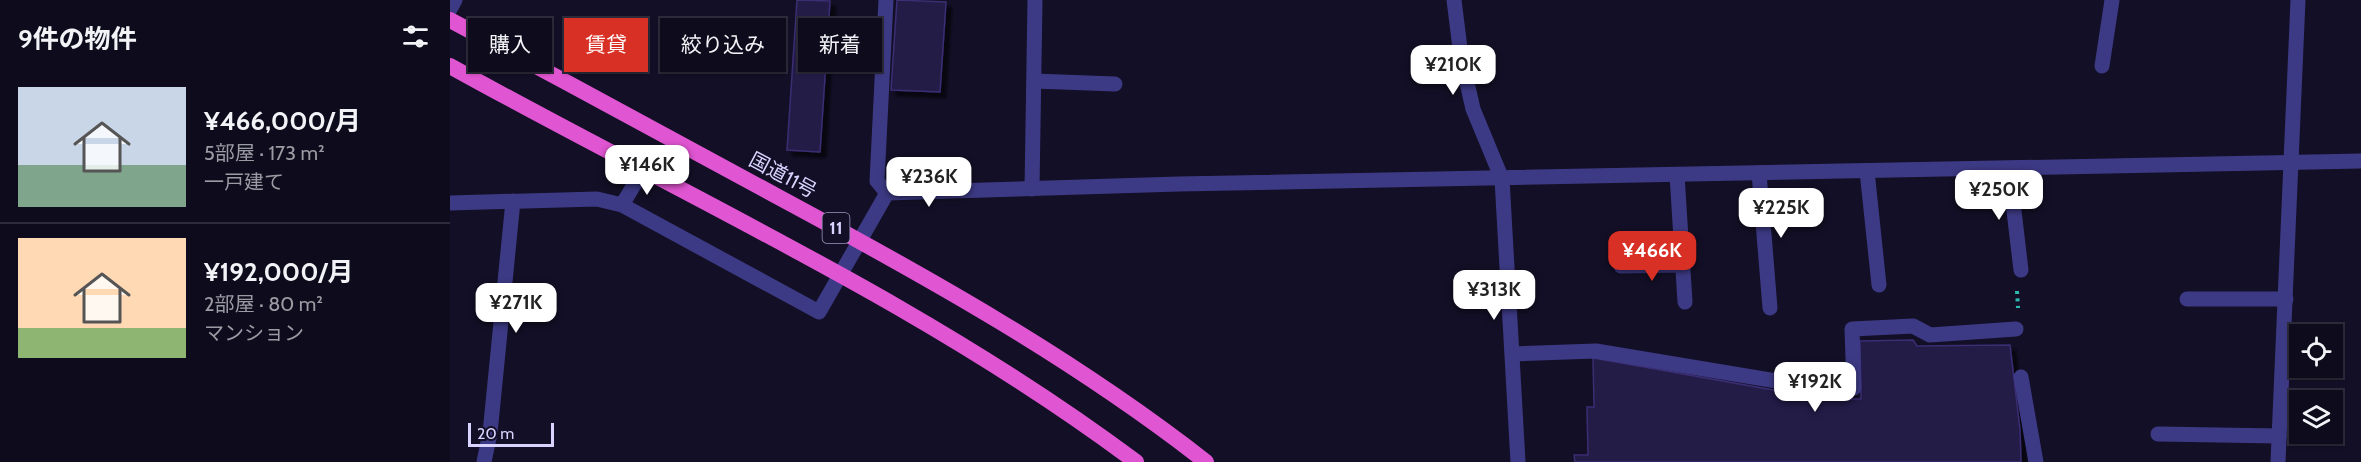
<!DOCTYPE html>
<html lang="ja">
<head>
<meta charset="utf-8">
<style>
	body { margin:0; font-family:Cabin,"Noto Sans JP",sans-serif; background:#1c1929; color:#f1f3f6; height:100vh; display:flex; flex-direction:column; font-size:22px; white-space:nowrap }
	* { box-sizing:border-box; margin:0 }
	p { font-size:20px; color:#9b9ba3 }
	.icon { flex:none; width:33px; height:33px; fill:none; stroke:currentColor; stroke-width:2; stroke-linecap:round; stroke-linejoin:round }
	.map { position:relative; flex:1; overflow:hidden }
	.side { display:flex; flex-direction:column; background:#0e0b1c; width:450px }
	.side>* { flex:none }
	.banner { position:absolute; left:18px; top:18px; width:570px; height:54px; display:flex; gap:12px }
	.fabs { position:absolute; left:1839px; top:324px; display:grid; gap:12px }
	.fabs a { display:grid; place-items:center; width:54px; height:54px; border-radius:0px; background:#0e0b1c; box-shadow:0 2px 4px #0004,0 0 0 2px #2e2b3b; font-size:30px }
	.scale { position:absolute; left:18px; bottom:15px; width:86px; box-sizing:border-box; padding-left:6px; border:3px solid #d9d4ff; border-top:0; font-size:16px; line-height:21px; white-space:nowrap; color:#d9d4ff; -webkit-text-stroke:4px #130f26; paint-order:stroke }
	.price { position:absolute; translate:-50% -51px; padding:0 14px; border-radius:12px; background:#fff; color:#222; font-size:20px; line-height:39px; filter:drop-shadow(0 2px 3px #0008) }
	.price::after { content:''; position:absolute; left:50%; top:36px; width:18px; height:14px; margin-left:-9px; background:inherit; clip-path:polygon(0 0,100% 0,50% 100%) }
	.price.selected { background:#d93025; color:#fff }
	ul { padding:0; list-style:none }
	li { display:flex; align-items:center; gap:18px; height:150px; padding:0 18px }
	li+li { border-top:2px solid #2e2b3b }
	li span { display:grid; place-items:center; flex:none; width:168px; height:120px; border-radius:0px; color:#555 }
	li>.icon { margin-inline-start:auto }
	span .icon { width:72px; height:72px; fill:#fffc; stroke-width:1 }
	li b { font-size:26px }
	h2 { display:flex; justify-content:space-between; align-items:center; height:72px; padding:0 18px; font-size:26px }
	.pill { padding:0 21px; border-radius:0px; background:#0e0b1c; box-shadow:0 2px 4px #0004,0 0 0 2px #2e2b3b; font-size:21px; line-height:54px }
	.pill.selected { background:#d93025; color:#fff }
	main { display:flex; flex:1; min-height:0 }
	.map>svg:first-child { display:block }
	.building { fill:#241b47; stroke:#3b2d73; stroke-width:1.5; filter:url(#shadow) }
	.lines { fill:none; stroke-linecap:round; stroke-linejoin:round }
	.path { stroke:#2fb8b0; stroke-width:4; stroke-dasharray:3 4.5; stroke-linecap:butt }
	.minor { stroke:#3d3a85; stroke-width:15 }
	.tertiary { stroke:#3d3a85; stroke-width:15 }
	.trunk { stroke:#e055d1; stroke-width:16 }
	.labels { text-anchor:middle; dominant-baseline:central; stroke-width:5; stroke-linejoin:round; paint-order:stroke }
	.shield { fill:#130f26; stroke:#9e99be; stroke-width:1.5 }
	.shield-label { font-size:18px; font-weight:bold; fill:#d9d4ff }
	.street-label { font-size:20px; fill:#d9d4ff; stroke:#130f26 }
</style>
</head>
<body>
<main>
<section class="side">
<h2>9件の物件<svg class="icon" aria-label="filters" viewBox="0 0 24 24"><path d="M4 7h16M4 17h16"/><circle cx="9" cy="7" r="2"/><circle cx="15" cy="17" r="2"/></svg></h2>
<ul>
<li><span style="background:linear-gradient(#c9d6e8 65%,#7fa58c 0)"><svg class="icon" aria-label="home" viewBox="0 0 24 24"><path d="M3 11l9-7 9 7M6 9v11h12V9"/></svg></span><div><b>¥466,000/月</b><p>5部屋 · 173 m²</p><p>一戸建て</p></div></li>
<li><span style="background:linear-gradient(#ffd9b3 75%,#8fb573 0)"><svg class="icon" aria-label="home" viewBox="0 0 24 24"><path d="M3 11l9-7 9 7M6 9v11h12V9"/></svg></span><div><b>¥192,000/月</b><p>2部屋 · 80 m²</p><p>マンション</p></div></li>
</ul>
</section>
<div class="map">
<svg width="1911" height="462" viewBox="0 0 1911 462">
	<defs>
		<filter id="shadow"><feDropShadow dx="5.5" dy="5.5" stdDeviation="1.5" flood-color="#0009"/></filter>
	</defs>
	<rect width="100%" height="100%" fill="#130f26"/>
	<!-- building -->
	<g class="building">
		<path d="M347 0 380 1 370 152 337 150Z"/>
		<path d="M447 0 496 2 490 92 441 90Z"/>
		<path d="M1463 340 1467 346 1560 345 1570 430 1571 462H1125L1124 455H1138L1137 407H1144L1143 358 1374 399H1411L1410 341Z"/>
	</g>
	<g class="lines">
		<!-- path -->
		<path class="path" d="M1567 291 1568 308"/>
		<!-- minor -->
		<g class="minor">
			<path d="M436 0 427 181 437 193"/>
			<path d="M1004 0 1011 56 1023 109 1052 179 1068 462"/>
			<path d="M0 9 5 0"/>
			<path d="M1652 66 1662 0"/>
			<path d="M584 81 665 84"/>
			<path d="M1559 169 1571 270"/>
			<path d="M1417 171 1429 285"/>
			<path d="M1309 173 1320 308"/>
			<path d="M1227 175 1235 302"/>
			<path d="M582 189 585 0"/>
			<path d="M0 203 147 199 172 205 369 312 437 193 729 184 1911 161"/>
			<path d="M172 205 193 170"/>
			<path d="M1171 266 1233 265"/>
			<path d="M1737 299H1836"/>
			<path d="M1063 354 1146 351 1368 388H1404L1402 329 1463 326 1480 335 1566 329"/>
			<path d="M1571 377 1586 462"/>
			<path d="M1708 434 1829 436"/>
			<path d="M34 462 40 433 63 201"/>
		</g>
		<!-- tertiary -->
		<path class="tertiary" d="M1828 462 1848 0"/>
		<!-- trunk -->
		<g class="trunk">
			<path d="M0 20C111 79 222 139 332 199 479 278 624 359 756 462"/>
			<path d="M0 66C230 194 474 303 686 462"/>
		</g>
	</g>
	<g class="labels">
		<!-- shield labels -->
		<rect class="shield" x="372.5" y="213" width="27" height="30" rx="4.5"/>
		<g class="shield-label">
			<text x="386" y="228">11</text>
		</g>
		<!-- street labels -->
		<g class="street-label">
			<text transform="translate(333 175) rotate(28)">国道11号</text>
		</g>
	</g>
</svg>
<div class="fabs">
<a><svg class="icon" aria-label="locate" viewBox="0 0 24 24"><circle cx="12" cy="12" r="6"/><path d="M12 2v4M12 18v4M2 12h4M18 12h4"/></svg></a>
<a><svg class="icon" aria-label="layers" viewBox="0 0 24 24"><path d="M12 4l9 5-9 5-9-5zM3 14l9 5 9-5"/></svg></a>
</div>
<div class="scale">20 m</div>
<b class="price" style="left:1003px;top:96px">¥210K</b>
<b class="price" style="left:197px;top:196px">¥146K</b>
<b class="price" style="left:479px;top:208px">¥236K</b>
<b class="price" style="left:1549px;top:221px">¥250K</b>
<b class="price" style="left:1331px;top:239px">¥225K</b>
<b class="price selected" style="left:1202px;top:282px">¥466K</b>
<b class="price" style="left:1044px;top:321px">¥313K</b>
<b class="price" style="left:66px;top:334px">¥271K</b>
<b class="price" style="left:1365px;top:413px">¥192K</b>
<div class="banner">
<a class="pill">購入</a>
<a class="pill selected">賃貸</a>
<a class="pill">絞り込み</a>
<a class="pill">新着</a>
</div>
</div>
</main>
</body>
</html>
